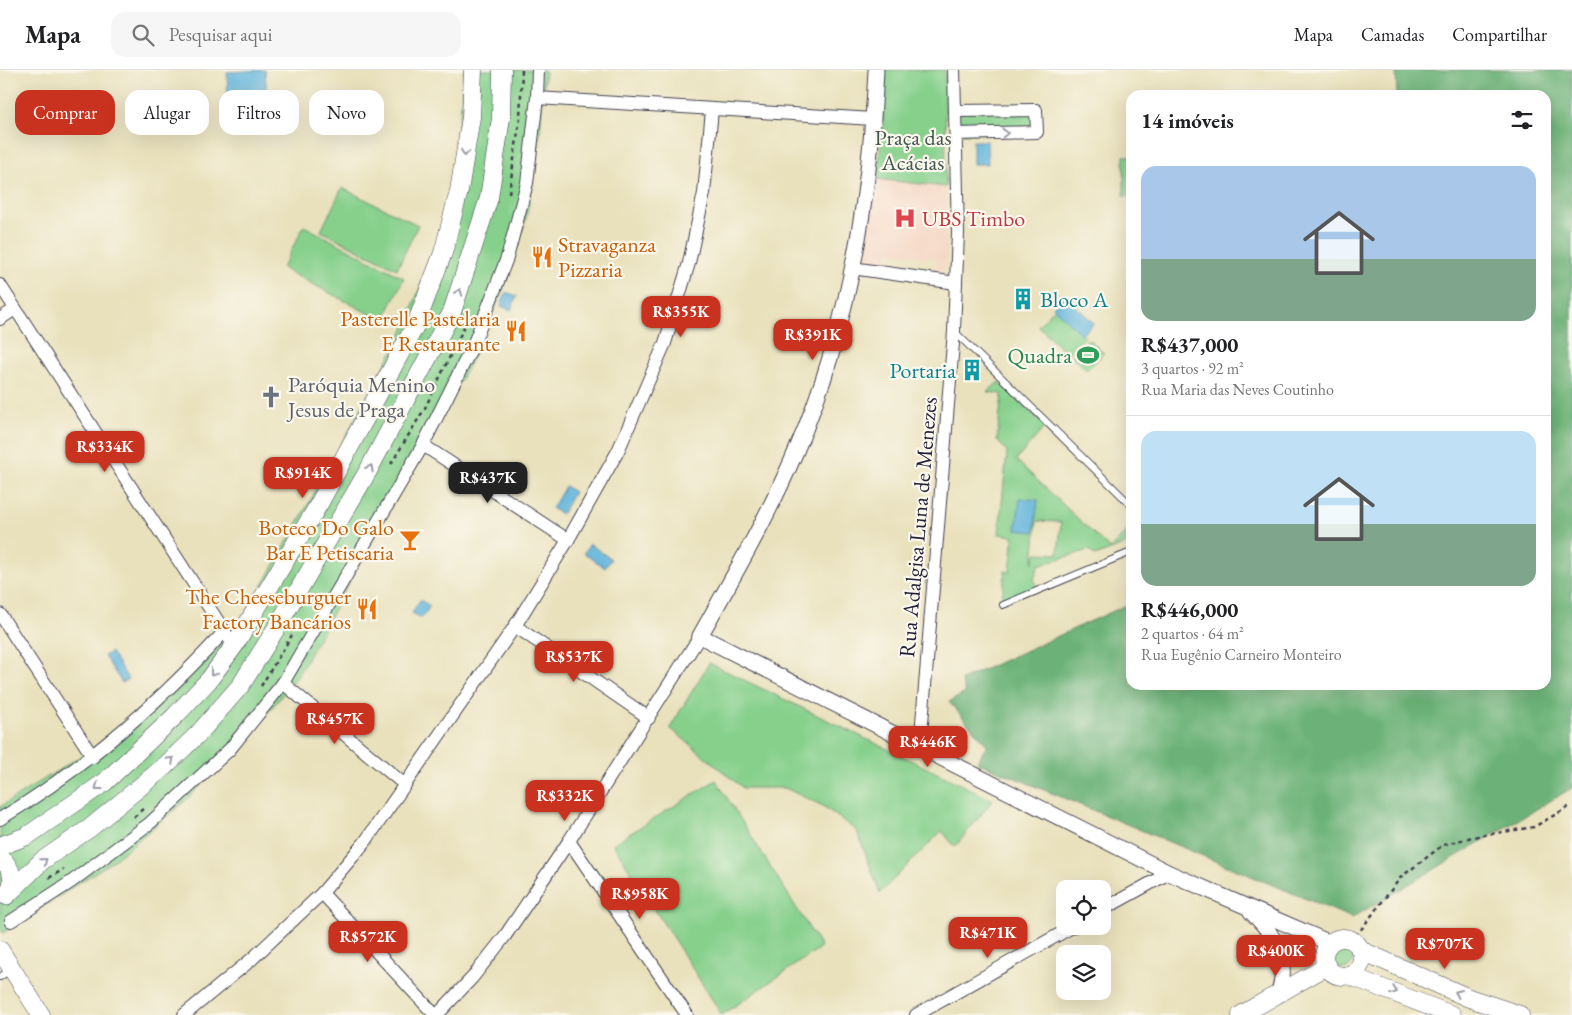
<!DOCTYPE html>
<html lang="pt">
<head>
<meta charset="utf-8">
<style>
	body { margin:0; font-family:"EB Garamond",serif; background:#f6f6f6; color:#202124; height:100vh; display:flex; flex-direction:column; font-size:19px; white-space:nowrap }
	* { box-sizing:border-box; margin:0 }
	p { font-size:16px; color:#757577 }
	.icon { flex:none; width:28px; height:28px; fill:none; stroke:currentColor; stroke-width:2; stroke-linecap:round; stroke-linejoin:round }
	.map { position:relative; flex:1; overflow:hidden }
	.drawer { position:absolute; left:1126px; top:20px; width:425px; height:600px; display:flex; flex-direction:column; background:#fff; border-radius:15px; box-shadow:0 5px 20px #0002 }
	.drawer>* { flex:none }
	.top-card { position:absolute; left:15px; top:20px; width:475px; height:45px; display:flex; gap:10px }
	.controls { position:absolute; left:1056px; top:810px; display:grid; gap:10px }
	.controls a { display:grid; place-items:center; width:55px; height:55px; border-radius:10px; background:#fff; box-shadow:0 5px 20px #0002; font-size:25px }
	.price { position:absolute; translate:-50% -42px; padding:0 11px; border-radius:10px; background:#c8321e; color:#fff; font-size:16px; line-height:32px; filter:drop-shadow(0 1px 2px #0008) }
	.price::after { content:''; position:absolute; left:50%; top:30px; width:15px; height:11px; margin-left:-8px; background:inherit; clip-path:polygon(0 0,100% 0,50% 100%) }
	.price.active { background:#222; color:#fff }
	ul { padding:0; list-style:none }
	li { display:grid; align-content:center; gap:10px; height:265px; padding:0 15px }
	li+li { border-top:1px solid #e0e0e0 }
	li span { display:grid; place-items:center; height:155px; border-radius:15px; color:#555 }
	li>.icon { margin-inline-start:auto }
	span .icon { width:90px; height:90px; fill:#fffc; stroke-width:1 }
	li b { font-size:21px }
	h2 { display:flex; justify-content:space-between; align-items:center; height:60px; padding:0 15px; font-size:21px }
	.pill { padding:0 18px; border-radius:15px; background:#fff; box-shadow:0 5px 20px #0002; font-size:18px; line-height:45px }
	.pill.active { background:#c8321e; color:#fff }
	header { display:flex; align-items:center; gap:30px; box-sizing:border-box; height:70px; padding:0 25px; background:#fff; border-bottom:1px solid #e0e0e0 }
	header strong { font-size:24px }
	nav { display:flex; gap:28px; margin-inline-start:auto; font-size:18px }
	.search { width:350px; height:45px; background:#f6f6f6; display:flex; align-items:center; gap:12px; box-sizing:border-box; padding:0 18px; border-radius:15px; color:#757577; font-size:19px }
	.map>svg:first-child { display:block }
	.built { fill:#f4d3c0 }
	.green { fill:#86d08c; stroke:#547964; fill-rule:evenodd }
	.forest { fill:#6cb278; stroke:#476a5a }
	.water { fill:#60b4dc; stroke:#416b8c }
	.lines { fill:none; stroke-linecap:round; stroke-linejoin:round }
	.service-casing { stroke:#403f4e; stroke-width:8 }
	.minor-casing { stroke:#403f4e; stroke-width:14 }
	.tertiary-casing { stroke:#403f4e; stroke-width:17 }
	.secondary-casing { stroke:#403f4e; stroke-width:19 }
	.path { stroke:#403f4e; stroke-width:2.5; stroke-dasharray:4 4; stroke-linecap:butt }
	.service { stroke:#fff; stroke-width:6 }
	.minor { stroke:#fff; stroke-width:12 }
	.tertiary { stroke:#fff; stroke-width:15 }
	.secondary { stroke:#fff; stroke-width:18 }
	.oneway { stroke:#9c9ca7 }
	.labels { text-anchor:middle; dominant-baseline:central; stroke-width:4.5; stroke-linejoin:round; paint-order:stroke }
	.park-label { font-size:22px; fill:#405653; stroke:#fbf7ec }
	.health-label { font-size:22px; fill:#be3a42; stroke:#fbf7ec; text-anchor:start }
	.food-label { font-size:22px; fill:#c56008; stroke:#fbf7ec; text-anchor:end }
	.culture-label { font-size:22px; fill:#0d838f; stroke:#fbf7ec; text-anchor:start }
	.leisure-label { font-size:22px; fill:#27864d; stroke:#fbf7ec; text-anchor:end }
	.worship-label { font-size:22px; fill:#5b616d; stroke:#fbf7ec; text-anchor:start }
	.street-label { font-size:22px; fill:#22223b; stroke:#fbf7ec }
</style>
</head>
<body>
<header>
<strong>Mapa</strong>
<div class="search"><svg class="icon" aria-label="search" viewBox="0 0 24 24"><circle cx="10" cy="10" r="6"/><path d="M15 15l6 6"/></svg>Pesquisar aqui</div>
<nav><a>Mapa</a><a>Camadas</a><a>Compartilhar</a></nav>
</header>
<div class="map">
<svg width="1572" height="945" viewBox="0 0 1572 945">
	<rect width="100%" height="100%" fill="#fbf7ec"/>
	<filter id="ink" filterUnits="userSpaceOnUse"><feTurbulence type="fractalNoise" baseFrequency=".02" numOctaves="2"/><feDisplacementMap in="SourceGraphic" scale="10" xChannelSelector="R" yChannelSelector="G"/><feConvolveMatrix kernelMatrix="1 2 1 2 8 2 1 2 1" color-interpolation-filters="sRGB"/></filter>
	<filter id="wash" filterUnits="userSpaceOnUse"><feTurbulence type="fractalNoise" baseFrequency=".0096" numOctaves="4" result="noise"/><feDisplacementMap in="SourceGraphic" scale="20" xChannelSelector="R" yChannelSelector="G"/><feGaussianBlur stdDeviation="1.12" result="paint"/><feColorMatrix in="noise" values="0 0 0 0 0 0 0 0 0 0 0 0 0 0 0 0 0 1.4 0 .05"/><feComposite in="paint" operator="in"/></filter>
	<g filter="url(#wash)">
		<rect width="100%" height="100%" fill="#e9e1bc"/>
		<!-- built -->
		<path class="built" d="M877 109 946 117 947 191 943 204 936 203 937 190 888 181 886 196 866 193 863 189Z"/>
		<!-- green -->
		<g class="green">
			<path d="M464 0H545L539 75 526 149 505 215 477 280 297 607 241 676 184 732 114 790 3 863 0 857V737L95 677 146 633 228 552 234 563 254 532 402 264 442 161 455 100Z"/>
			<path d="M883 0H945L946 117 877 109 883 50Z"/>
			<path d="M1036 40 1037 62 956 64 955 41Z"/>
			<rect x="1124" y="86" width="7" height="40"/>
			<path d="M342 118 418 155 397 199 321 161Z"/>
			<path d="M304 156 404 208 383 251 282 198Z"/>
			<path d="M1055 238 1085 267 1068 284 1038 256Z"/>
			<path d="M1088 269 1104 283 1087 300 1072 286Z"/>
			<path d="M999 312 1046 356 1016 390 1110 479 1131 457V472L1095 486 1089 480 1039 495 1034 509 1038 517 1002 531 1005 501 1010 502 1014 466 999 464 1007 382 997 370 1002 324 987 322ZM1037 451 1061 452 1058 484 1036 483 1033 493Z"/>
			<path d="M709 593 993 730 955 777 942 761 880 823 857 761 823 736 785 718H743L670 658Z"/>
			<path d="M716 710 821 877 722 945 613 774Z"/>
			<circle cx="1343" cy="888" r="11"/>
		</g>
		<!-- forest -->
		<path class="forest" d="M1396 0H1572V718L1352 848 977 692 987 675 949 632 965 623 961 610 1131 533V615H1546V25H1397Z"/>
		<!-- water -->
		<g class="water">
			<path d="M265 0 267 27 228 29 227 2Z"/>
			<path d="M973 71H987L988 94H973Z"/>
			<path d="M506 222 517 226 511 240 501 236Z"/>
			<path d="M1064 225 1094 253 1082 265 1053 237Z"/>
			<path d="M565 416 574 422 562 444 552 439Z"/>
			<path d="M1020 428 1038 430 1034 462 1016 460Z"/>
			<path d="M590 474 611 489 605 498 584 483Z"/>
			<path d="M420 530 430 536 422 548 412 543Z"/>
			<path d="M111 582 128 609 122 613 104 586Z"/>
		</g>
	</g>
	<g filter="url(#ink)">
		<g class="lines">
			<!-- service casing -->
			<g class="service-casing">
				<g id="service">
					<path d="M955 262 1131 435"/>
					<path d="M1003 535 1131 482"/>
					<path d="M0 907 10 900"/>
				</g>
			</g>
			<!-- minor casing -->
			<g class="minor-casing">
				<g id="minor">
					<path d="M537 28 873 49"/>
					<path d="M955 41 1036 40 1037 62 956 64"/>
					<path d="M852 198 956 213"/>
					<path d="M0 215 234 576"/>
					<path d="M0 249 15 239"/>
					<path d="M423 375 568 470"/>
					<path d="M0 544 93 687"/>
					<path d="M515 556 649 648"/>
					<path d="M283 613 405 715"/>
					<path d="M920 677 954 261 958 163 954 0"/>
					<path d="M0 749C85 698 158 634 224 562"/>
					<path d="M569 771 687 945"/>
					<path d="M322 823 435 945"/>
					<path d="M1102 840 1169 803"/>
					<path d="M11 851 71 812 150 753 230 679 283 613 423 375 474 273 507 188 527 113 537 28 538 0"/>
					<path d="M184 945 252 889 322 823 365 772 515 556 568 470 618 381 665 273 689 193 704 123 712 40"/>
					<path d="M437 945 472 908 505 866 569 771 700 566"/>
					<path d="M916 945 1074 856"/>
				</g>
			</g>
			<!-- tertiary casing -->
			<g class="tertiary-casing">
				<g id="tertiary">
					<path d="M876 0C870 129 848 262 796 381 769 445 734 505 700 566L1169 803 1330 873"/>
					<path d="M1251 842C1275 864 1290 892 1278 925"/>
				</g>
			</g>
			<!-- secondary casing -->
			<g class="secondary-casing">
				<g id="secondary">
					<path d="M0 776 27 766 105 712 174 647 209 610 234 576 319 434 416 254 443 183 459 121 471 47 473 0"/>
					<path d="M0 787C12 798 17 813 6 826"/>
					<path d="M8 824 43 790 90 758 164 697 199 663 241 615 277 557 368 401 452 242 489 128 501 48 502 0"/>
					<circle cx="1343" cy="887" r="19"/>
					<path d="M0 880 41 945"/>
					<path d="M1360 880 1469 928 1520 945"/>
					<path d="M1348 905 1452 945"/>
					<path d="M1241 945 1327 896"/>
				</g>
			</g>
			<!-- path -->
			<g class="path">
				<path d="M509 123 520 48 522 0"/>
				<path d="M391 394 425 338 467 251"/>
				<path d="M261 616 292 565"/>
				<path d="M134 747 145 737"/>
				<path d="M49 808 64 799"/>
				<path d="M1356 866 1401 807 1443 775 1472 767 1534 757 1572 735"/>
			</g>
			<!-- service -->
			<use href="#service" class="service"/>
			<!-- minor -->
			<use href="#minor" class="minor"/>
			<!-- tertiary -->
			<use href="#tertiary" class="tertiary"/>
			<!-- secondary -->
			<use href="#secondary" class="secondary"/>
		</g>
		<!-- one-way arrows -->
		<defs><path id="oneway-chevron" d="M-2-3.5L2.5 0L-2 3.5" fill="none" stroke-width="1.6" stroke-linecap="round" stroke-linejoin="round" transform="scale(1.25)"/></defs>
		<g class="oneway">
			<use href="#oneway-chevron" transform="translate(1005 63) rotate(-1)"/>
			<use href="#oneway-chevron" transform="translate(465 83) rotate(99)"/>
			<use href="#oneway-chevron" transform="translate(459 222) rotate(-71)"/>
			<use href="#oneway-chevron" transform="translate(370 398) rotate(-61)"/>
			<use href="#oneway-chevron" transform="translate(213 603) rotate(127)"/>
			<use href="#oneway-chevron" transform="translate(171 690) rotate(-45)"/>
			<use href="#oneway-chevron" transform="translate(98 717) rotate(143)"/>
			<use href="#oneway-chevron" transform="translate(44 791) rotate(-39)"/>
			<use href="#oneway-chevron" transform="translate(1394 921) rotate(21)"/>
			<use href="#oneway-chevron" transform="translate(1458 923) rotate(-157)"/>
		</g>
	</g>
	<!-- icons -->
	<defs>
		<g id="hospital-bare" transform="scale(1.725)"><path d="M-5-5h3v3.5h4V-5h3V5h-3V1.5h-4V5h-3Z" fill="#e0444e" stroke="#fbf7ec" stroke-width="2.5" paint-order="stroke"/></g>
		<g id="restaurant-bare" transform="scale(1.725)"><path d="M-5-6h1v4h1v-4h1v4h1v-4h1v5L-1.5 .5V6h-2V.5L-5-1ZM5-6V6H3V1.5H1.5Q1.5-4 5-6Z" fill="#e8710a" stroke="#fbf7ec" stroke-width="2.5" paint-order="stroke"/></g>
		<g id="building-bare" transform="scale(1.725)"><path d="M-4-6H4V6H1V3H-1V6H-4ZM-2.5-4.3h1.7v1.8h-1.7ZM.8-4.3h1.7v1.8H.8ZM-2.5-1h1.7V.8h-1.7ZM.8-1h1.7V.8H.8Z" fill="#0f9aa8" stroke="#fbf7ec" stroke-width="2.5" paint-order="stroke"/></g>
		<g id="stadium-bare" transform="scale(1.725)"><path d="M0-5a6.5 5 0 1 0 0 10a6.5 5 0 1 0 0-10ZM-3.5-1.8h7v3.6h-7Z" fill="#2e9e5b" stroke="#fbf7ec" stroke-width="2.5" paint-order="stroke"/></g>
		<g id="church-bare" transform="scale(1.725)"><path d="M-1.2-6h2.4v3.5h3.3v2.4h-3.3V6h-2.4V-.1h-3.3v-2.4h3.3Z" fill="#6b7280" stroke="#fbf7ec" stroke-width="2.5" paint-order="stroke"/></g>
		<g id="bar-bare" transform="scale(1.725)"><path d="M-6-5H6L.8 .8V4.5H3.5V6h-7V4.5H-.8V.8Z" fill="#e8710a" stroke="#fbf7ec" stroke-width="2.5" paint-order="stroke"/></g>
	</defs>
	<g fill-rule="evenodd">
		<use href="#hospital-bare" x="905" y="148"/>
		<use href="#restaurant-bare" x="542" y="187"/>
		<use href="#building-bare" x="1023" y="229"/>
		<use href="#restaurant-bare" x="516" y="261"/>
		<use href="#stadium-bare" x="1088" y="285"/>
		<use href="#building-bare" x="972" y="300"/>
		<use href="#church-bare" x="271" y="327"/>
		<use href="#bar-bare" x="410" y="470"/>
		<use href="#restaurant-bare" x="367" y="539"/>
	</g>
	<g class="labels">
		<!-- park labels -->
		<g class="park-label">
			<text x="913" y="67">Praça das<tspan x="913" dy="25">Acácias</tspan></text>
		</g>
		<!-- health labels -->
		<g class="health-label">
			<text x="922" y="148">UBS Timbo</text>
		</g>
		<!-- food labels -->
		<g class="food-label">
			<text x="558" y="174" text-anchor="start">Stravaganza<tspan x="558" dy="25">Pizzaria</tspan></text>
			<text x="500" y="248">Pasterelle Pastelaria<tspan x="500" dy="25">E Restaurante</tspan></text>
			<text x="394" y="457">Boteco Do Galo<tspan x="394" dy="25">Bar E Petiscaria</tspan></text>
			<text x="351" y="526">The Cheeseburguer<tspan x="351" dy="25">Factory Bancários</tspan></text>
		</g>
		<!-- culture labels -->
		<g class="culture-label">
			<text x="1040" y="229">Bloco A</text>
			<text x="956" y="300" text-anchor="end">Portaria</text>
		</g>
		<!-- leisure labels -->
		<g class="leisure-label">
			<text x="1072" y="285">Quadra</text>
		</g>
		<!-- worship labels -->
		<g class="worship-label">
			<text x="288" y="314">Paróquia Menino<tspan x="288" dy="25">Jesus de Praga</tspan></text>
		</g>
		<!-- street labels -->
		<g class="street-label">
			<text transform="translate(918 457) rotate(-85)">Rua Adalgisa Luna de Menezes</text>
		</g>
	</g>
</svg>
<div class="controls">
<a><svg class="icon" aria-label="locate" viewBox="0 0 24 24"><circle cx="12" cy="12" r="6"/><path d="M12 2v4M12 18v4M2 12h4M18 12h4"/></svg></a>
<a><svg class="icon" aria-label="layers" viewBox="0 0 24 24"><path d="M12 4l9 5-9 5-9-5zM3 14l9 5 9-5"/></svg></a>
</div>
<b class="price" style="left:681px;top:268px">R$355K</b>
<b class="price" style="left:813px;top:291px">R$391K</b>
<b class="price" style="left:105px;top:403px">R$334K</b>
<b class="price" style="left:303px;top:429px">R$914K</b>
<b class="price active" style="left:488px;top:434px">R$437K</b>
<b class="price" style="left:574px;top:613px">R$537K</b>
<b class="price" style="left:335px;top:675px">R$457K</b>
<b class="price" style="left:928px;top:698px">R$446K</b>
<b class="price" style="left:565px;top:752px">R$332K</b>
<b class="price" style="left:640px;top:850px">R$958K</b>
<b class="price" style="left:988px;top:889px">R$471K</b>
<b class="price" style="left:368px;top:893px">R$572K</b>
<b class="price" style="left:1445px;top:900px">R$707K</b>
<b class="price" style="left:1276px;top:907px">R$400K</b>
<div class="top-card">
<a class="pill active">Comprar</a>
<a class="pill">Alugar</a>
<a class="pill">Filtros</a>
<a class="pill">Novo</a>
</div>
<section class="drawer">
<h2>14 imóveis<svg class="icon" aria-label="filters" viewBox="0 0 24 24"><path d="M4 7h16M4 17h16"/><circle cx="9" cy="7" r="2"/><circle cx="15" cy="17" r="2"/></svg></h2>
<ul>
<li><span style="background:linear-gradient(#a9c7e8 60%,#7fa58c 0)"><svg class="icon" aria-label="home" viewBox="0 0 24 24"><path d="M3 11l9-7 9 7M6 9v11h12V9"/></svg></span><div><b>R$437,000</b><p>3 quartos · 92 m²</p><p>Rua Maria das Neves Coutinho</p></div></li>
<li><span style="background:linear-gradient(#bfe0f5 60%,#7fa58c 0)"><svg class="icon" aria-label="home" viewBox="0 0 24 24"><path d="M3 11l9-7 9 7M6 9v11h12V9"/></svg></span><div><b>R$446,000</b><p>2 quartos · 64 m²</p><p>Rua Eugênio Carneiro Monteiro</p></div></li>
</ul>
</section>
</div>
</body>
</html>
